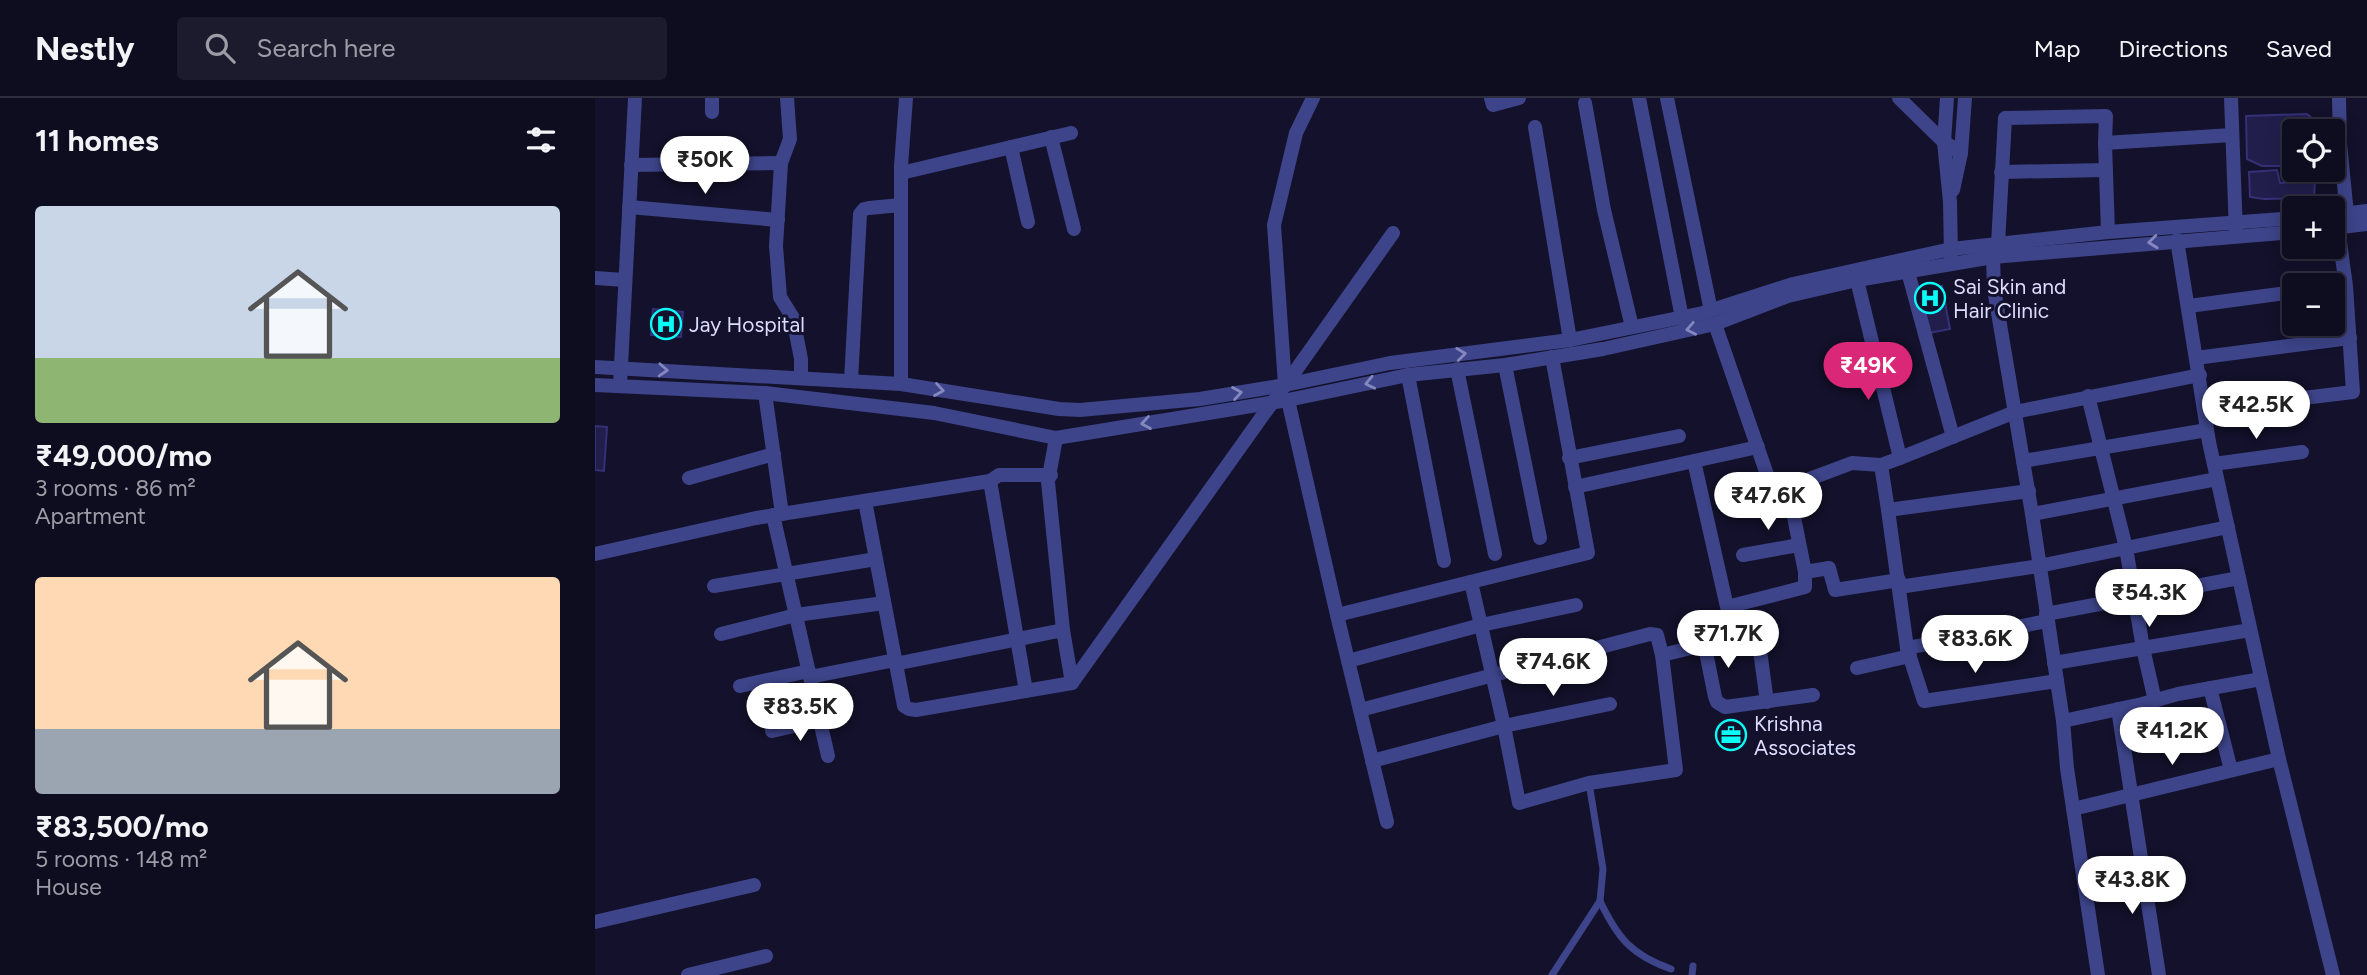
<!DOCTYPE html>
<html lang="en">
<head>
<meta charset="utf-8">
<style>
	body { margin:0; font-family:Figtree,sans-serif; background:#1c1b2d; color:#f1f3f6; height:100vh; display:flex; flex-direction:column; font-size:26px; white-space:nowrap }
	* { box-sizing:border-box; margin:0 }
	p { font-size:23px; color:#9b9ca5 }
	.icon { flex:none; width:38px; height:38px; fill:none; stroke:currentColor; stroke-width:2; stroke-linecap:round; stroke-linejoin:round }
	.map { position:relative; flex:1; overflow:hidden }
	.panel { display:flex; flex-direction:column; background:#0e0d20; width:595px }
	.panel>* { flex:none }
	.buttons { position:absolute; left:1687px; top:21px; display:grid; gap:14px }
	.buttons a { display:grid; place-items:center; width:63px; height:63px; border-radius:7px; background:#0e0d20; box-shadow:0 4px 18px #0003,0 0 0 2px #2e2d3e; font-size:35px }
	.price { position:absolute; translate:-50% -60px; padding:0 16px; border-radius:24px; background:#fff; color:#222; font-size:23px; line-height:46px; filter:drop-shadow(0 2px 4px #0008) }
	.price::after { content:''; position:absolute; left:50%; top:42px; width:21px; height:16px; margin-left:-10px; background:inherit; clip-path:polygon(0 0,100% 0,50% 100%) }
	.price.current { background:#db2777; color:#fff }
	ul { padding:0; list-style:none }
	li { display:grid; align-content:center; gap:14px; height:371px; padding:0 35px }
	li span { display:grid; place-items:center; height:217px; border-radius:7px; color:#555 }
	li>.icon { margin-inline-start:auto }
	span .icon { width:126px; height:126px; fill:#fffc; stroke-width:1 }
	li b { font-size:30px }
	h2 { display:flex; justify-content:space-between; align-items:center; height:84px; padding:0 35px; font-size:30px }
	header { display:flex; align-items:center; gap:42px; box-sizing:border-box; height:98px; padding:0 35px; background:#0e0d20; border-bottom:2px solid #2e2d3e }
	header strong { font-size:33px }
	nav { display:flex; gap:38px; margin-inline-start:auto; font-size:24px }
	.search { width:490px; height:63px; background:#1c1b2d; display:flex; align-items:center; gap:18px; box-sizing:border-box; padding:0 24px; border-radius:7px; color:#9b9ca5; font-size:26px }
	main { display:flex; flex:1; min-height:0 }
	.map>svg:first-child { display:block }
	.building { fill:#211e4c; stroke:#353077; stroke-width:2 }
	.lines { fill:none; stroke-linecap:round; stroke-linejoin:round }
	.service { stroke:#3d4489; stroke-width:7 }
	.minor { stroke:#3d4489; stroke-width:14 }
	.tertiary { stroke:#3d4489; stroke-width:14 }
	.minor-bridge { stroke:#3d4489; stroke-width:14 }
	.oneway { stroke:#8588be }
	.labels { text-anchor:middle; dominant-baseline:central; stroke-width:6; stroke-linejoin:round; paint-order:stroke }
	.poi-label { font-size:21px; fill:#dcdcff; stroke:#13112b; text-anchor:start }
</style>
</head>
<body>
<header>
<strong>Nestly</strong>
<div class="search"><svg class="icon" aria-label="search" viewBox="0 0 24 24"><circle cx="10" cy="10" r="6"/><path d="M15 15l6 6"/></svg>Search here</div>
<nav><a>Map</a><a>Directions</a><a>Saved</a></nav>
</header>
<main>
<section class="panel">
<h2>11 homes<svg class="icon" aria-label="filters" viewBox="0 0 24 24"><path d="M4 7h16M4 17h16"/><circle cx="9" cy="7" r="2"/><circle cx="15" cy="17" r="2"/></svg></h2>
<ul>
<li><span style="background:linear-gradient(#c9d6e8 70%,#8fb573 0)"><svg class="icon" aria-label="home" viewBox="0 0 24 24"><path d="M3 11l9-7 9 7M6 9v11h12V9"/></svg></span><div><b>₹49,000/mo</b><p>3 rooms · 86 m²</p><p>Apartment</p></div></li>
<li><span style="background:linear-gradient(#ffd9b3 70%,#9aa5b1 0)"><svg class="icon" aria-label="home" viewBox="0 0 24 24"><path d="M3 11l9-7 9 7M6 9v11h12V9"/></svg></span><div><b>₹83,500/mo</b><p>5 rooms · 148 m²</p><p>House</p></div></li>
</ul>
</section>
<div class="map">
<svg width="1772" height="877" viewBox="0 0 1772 877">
	<rect width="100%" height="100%" fill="#13112b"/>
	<!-- building -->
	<g class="building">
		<path d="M1712 16 1723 25V33H1699V68H1667L1652 61 1651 18Z"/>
		<path d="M1682 72 1685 85 1710 84 1715 80 1720 81 1719 100 1669 101 1655 99 1654 74Z"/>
		<path d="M1347 188 1355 231 1334 235 1326 192Z"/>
		<path d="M1738 199 1746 203 1748 225 1727 227 1725 226H1738Z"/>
		<path d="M58 211 88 214 86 239 56 237Z"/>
		<path d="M0 328 12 329 9 373 0 372Z"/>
	</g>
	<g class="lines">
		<!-- service -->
		<g class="service">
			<path d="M1005 803C1023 841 1037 857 1076 871"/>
			<path d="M957 877 1005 803 1008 771 994 685"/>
			<path d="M1097 877 1098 868"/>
		</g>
		<!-- minor -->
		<g class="minor">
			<path d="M117 0V14"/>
			<path d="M192 0 195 41 186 65 181 148 185 199 198 220 206 261V279"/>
			<path d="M896 0 898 7 924 0"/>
			<path d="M1044 0 1087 220"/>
			<path d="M1072 0 1116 213"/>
			<path d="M1304 0 1349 44 1366 55"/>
			<path d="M1636 0 1641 135"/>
			<path d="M1744 0 1745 46 1752 116"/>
			<path d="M990 5 1009 112 1037 229"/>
			<path d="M940 29 975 242"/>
			<path d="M456 39 479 131"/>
			<path d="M416 49 433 124"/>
			<path d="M36 67 186 65"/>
			<path d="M1406 74 1511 72"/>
			<path d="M306 75 476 35"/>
			<path d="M34 109 183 122"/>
			<path d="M1513 134 1510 45 1637 37"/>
			<path d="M1582 142 1614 344 1684 661 1738 877"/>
			<path d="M1403 146 1410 20 1511 18 1510 45"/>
			<path d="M1398 159 1399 191 1437 416 1468 623"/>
			<path d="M1313 174 1358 339"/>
			<path d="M0 180 30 182"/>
			<path d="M1262 182 1305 360 1286 367 1293 412"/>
			<path d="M1594 208 1699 194"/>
			<path d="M1120 226 1177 391 1193 389 1210 474 1234 470 1240 492 1304 482"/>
			<path d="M1601 260 1755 240"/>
			<path d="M910 267 945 440"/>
			<path d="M862 271 900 456"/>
			<path d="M813 277 849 463"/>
			<path d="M256 283 265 116 269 111 274 110 306 107"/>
			<path d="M306 286V68L311 0"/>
			<path d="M25 287 40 0"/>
			<path d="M690 287 679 127 701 35 718 0"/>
			<path d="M689 289 798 135"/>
			<path d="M170 295 187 416"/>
			<path d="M1493 298 1531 450 1548 550 1560 603"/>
			<path d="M693 302 742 517 792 724"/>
			<path d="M1610 312 1758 294 1751 188 1743 130"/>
			<path d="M461 340 453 384 468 532 477 585 671 313"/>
			<path d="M974 360 1084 338"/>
			<path d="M1305 360 1420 314 1605 277"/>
			<path d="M1099 363 1132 509 1210 489V474"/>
			<path d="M1428 363 1612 332"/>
			<path d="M1619 366 1707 354"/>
			<path d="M94 380 179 356"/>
			<path d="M980 389 1163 349"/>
			<path d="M1193 389 1257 365 1286 367"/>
			<path d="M1434 393 1293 412 1312 550 1452 523"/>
			<path d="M270 403 309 608 314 611 321 612 477 585"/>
			<path d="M1437 416 1622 381"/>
			<path d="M178 417 233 658"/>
			<path d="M0 456 161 420 395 383"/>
			<path d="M1148 457 1204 447"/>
			<path d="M119 488 281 461"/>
			<path d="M1304 489 1444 468 1633 429"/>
			<path d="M1451 516 1644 480"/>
			<path d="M742 517 993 455 957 259"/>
			<path d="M1162 531 1172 604"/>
			<path d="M126 536 201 517 289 505"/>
			<path d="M1312 550 1329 603 1462 583"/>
			<path d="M1067 557 1104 548 1110 549 1120 599 1122 604 1130 609 1218 597"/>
			<path d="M753 563 886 527 981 507"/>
			<path d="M1459 565 1655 532"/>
			<path d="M300 566 468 532"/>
			<path d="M1262 570 1315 558"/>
			<path d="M215 579 300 562"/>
			<path d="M145 588 214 573"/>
			<path d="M1615 590 1636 672"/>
			<path d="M431 593 395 383 404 377H456"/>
			<path d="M1523 611 1564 877"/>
			<path d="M765 612 1055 536 1062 537 1067 557 1081 672 994 685 924 705 909 628 1015 606"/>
			<path d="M177 633 225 622"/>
			<path d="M777 663 909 628 876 484"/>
			<path d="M1478 711 1684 661"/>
			<path d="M0 824 159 787"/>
			<path d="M93 877 171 858"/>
			<path d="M1503 877 1472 670 1468 623 1547 606 1583 596 1666 581"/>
		</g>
		<!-- tertiary -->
		<g class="tertiary">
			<path d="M1352 0 1349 44 1355 104 1356 159"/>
			<path d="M1358 92 1366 55 1370 0"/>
			<path d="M1738 117 1772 113"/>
			<path d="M1738 130 1772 126"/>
			<path d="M0 269 306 286 464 311 485 312 605 301 690 287 795 265 975 242 1108 215 1198 186 1356 151 1513 134 1699 120"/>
			<path d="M0 287 170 295 339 315 461 340 693 302 813 277 910 267 1008 251 1120 226 1193 198 1262 182 1398 159 1699 134"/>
		</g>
		<!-- minor-bridge -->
		<path class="minor-bridge" d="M671 313 684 296"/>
	</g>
	<!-- one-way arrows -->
	<defs><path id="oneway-chevron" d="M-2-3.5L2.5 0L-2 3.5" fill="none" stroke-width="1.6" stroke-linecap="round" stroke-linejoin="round" transform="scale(1.75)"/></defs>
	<g class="oneway">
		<use href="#oneway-chevron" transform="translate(1558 144) rotate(174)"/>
		<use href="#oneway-chevron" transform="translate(1096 231) rotate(169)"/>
		<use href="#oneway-chevron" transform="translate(866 256) rotate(-7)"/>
		<use href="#oneway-chevron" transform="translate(68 272) rotate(3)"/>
		<use href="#oneway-chevron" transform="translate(775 285) rotate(168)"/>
		<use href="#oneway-chevron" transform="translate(344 292) rotate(9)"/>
		<use href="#oneway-chevron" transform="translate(642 295) rotate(-9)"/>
		<use href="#oneway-chevron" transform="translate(551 325) rotate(171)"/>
	</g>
	<!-- icons -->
	<defs>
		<g id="hospital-ring" transform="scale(1.575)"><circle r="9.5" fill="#13112b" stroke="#0afcf6" stroke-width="1.5"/><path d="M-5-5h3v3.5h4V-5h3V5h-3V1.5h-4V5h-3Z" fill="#0afcf6"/></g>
		<g id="office-ring" transform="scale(1.575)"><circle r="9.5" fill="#13112b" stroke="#0afcf6" stroke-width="1.5"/><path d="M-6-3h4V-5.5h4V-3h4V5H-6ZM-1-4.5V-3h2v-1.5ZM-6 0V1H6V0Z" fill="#0afcf6"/></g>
	</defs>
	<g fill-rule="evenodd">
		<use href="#hospital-ring" x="1335" y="200"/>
		<use href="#hospital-ring" x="71" y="226"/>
		<use href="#office-ring" x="1136" y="637"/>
	</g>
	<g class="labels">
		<!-- poi labels -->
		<g class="poi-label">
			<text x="1358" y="188">Sai Skin and<tspan x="1358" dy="24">Hair Clinic</tspan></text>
			<text x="94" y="226">Jay Hospital</text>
			<text x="1159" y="625">Krishna<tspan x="1159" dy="24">Associates</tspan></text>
		</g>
	</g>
</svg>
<div class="buttons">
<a><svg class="icon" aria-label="locate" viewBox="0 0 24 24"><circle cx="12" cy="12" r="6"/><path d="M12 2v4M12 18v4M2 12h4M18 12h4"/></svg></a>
<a>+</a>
<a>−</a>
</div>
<b class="price" style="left:110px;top:98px">₹50K</b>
<b class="price current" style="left:1273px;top:304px">₹49K</b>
<b class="price" style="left:1661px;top:343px">₹42.5K</b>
<b class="price" style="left:1173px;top:434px">₹47.6K</b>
<b class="price" style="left:1554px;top:531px">₹54.3K</b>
<b class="price" style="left:1133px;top:572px">₹71.7K</b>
<b class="price" style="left:1380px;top:577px">₹83.6K</b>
<b class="price" style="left:958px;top:600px">₹74.6K</b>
<b class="price" style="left:205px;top:645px">₹83.5K</b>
<b class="price" style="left:1577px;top:669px">₹41.2K</b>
<b class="price" style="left:1537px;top:818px">₹43.8K</b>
</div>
</main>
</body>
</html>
